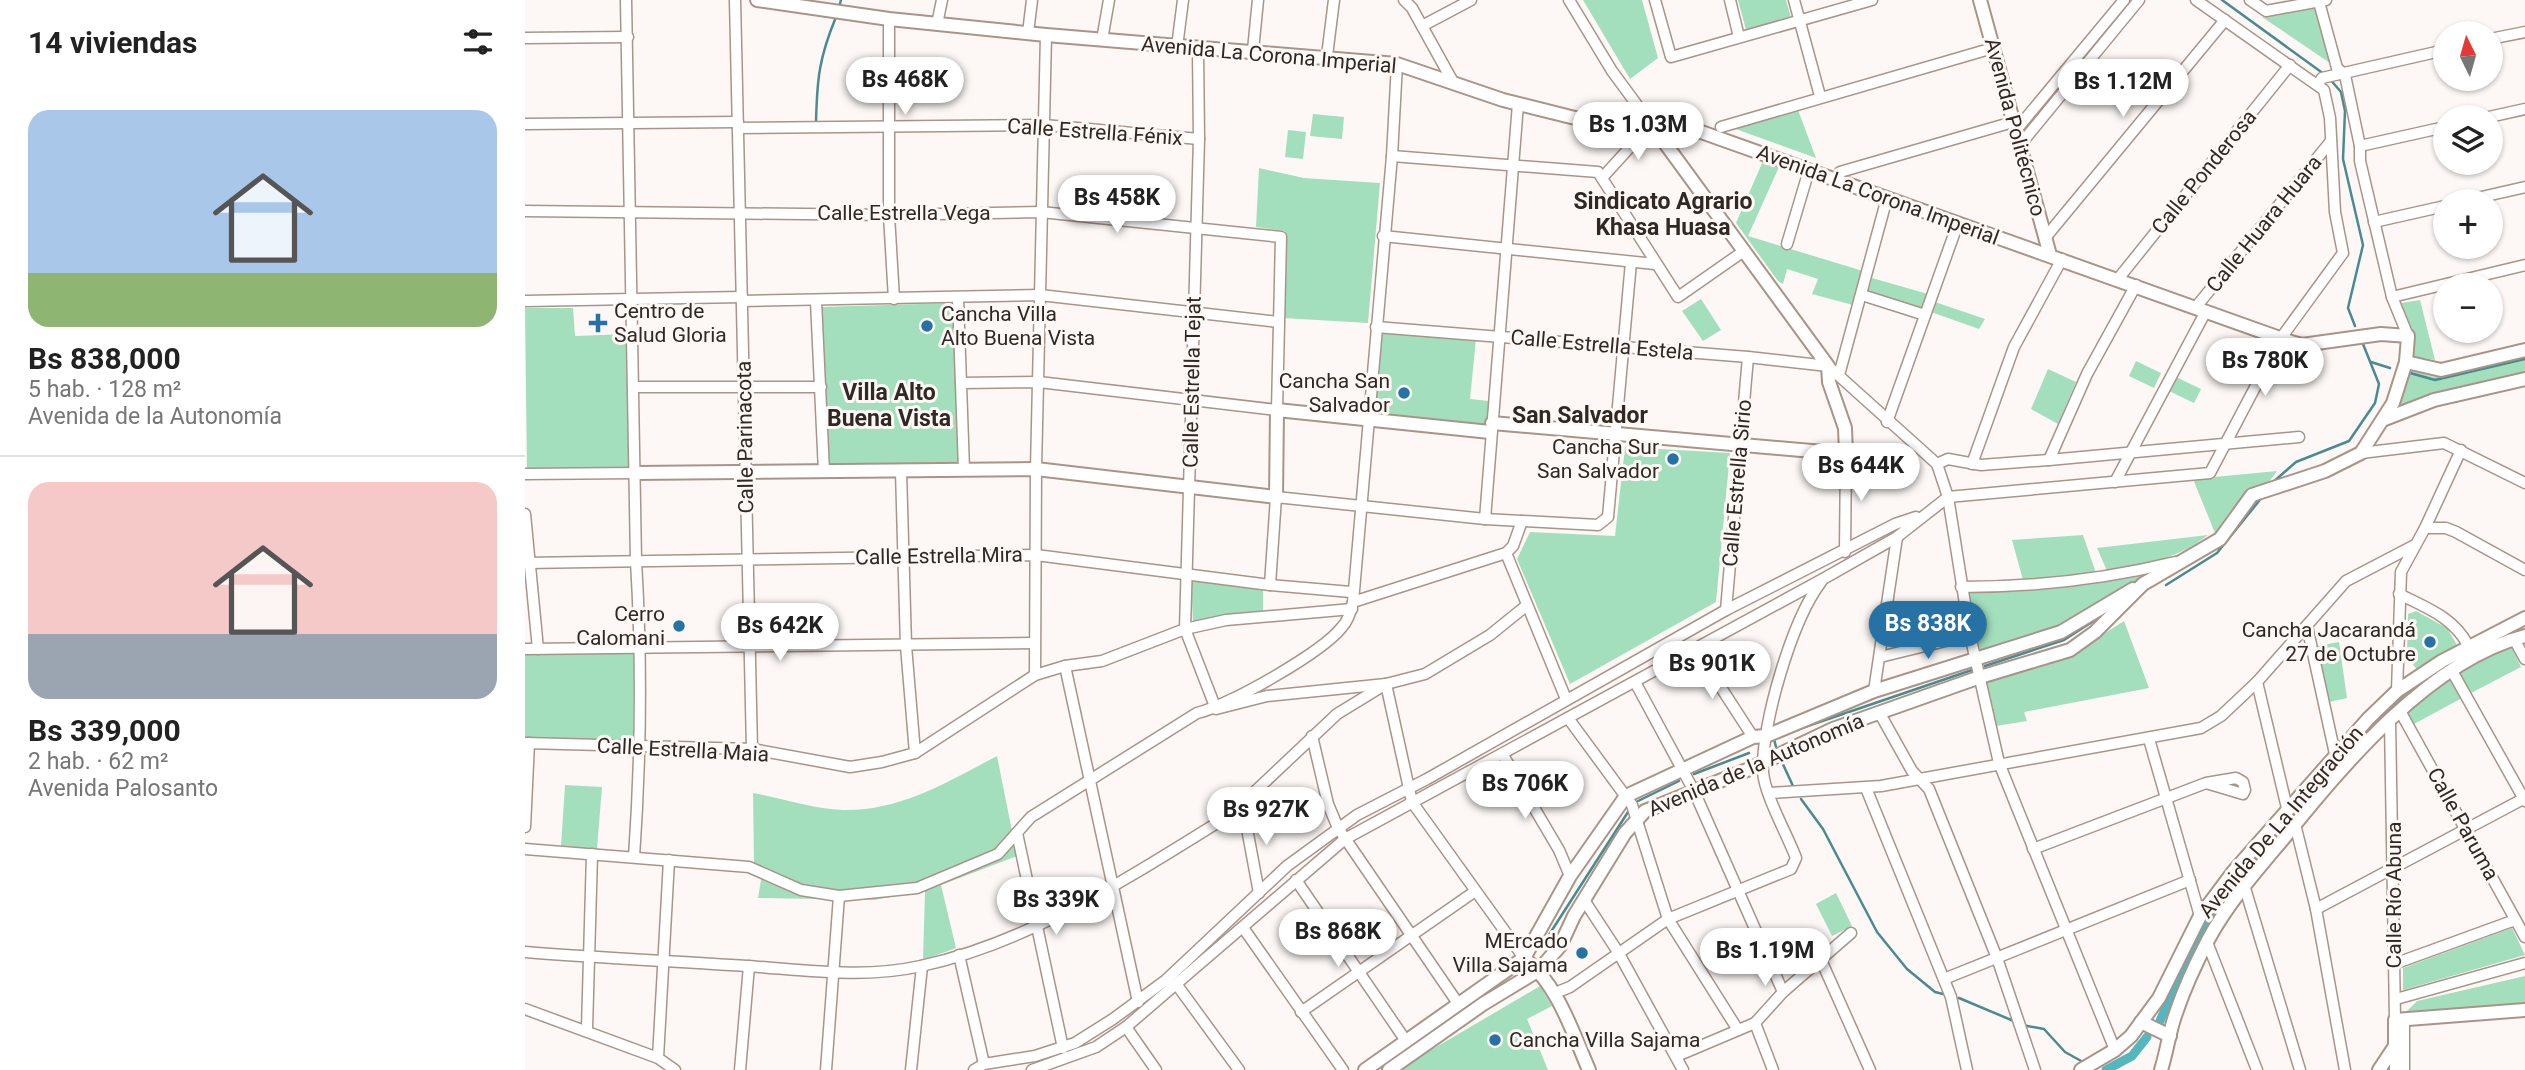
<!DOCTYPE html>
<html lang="es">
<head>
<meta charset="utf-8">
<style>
	body { margin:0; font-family:Roboto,sans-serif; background:#f6f6f6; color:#222; height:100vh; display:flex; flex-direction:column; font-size:26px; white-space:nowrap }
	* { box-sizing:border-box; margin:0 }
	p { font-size:23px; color:#767676 }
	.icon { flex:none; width:38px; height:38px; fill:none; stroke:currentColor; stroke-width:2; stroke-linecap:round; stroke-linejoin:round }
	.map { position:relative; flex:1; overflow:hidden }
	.drawer { display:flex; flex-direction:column; background:#fff; width:525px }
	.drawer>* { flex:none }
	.needle { width:46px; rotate:355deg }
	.tools { position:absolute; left:1908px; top:21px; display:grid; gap:14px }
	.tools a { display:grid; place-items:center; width:70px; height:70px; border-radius:50%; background:#fff; box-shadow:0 2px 5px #0004; font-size:35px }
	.price { position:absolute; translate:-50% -60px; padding:0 16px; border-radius:24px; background:#fff; color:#222; font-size:23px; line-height:46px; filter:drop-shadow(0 2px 4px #0008) }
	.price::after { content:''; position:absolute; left:50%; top:42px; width:21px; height:16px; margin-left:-10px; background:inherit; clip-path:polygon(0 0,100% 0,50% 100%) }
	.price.selected { background:#2772a5; color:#fff }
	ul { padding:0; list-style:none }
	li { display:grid; align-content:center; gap:14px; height:371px; padding:0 28px }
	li+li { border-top:2px solid #e0e0e0 }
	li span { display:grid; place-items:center; height:217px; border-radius:21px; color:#555 }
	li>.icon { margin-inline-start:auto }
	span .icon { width:126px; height:126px; fill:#fffc; stroke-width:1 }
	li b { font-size:30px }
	h2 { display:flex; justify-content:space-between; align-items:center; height:84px; padding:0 28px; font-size:30px }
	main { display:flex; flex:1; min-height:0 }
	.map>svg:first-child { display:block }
	.green { fill:#a3dfbc }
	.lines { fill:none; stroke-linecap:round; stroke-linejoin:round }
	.stream { stroke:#498b90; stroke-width:2.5 }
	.canal { stroke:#54b6be; stroke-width:9 }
	.street-casing { stroke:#aa9488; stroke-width:13 }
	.secondary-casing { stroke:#aa9488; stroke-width:16 }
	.street { stroke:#fff; stroke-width:10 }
	.secondary { stroke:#fff; stroke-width:12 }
	.poi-dot { fill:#2772a5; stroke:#fdf8f5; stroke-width:2.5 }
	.labels { text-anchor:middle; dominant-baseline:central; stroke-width:6; stroke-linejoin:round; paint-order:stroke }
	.street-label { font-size:21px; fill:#302823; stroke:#fdf8f5 }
	.poi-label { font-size:21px; fill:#302823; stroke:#fdf8f5; text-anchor:end }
	.neighbourhood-label { font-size:23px; font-weight:bold; fill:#302823; stroke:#fdf8f5 }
</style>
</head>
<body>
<main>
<section class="drawer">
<h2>14 viviendas<svg class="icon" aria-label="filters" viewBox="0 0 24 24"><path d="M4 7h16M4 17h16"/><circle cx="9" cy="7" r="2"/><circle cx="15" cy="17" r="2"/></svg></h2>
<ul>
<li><span style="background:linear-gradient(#a9c7e8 75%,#8fb573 0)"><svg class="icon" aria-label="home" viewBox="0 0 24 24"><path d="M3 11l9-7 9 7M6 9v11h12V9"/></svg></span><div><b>Bs 838,000</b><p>5 hab. · 128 m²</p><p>Avenida de la Autonomía</p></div></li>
<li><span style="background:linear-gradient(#f6c9c9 70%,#9aa5b1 0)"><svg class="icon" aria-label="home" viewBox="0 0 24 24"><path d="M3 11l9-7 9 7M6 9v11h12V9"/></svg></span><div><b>Bs 339,000</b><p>2 hab. · 62 m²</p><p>Avenida Palosanto</p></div></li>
</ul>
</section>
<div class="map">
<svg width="2000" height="1070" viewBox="0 0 2000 1070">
	<rect width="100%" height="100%" fill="#fdf8f5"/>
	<!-- green -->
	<g class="green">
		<path d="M1058 0H1117L1133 58 1105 79Z"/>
		<path d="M1213 0H1261L1266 18 1221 30Z"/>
		<path d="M1792 6 1805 63 1737 17Z"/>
		<path d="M1273 110 1291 158 1208 128Z"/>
		<path d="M788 114 819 117 817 139 785 136Z"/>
		<path d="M763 130 781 132 778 159 760 157Z"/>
		<path d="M1238 161 1254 167 1223 236 1338 271 1328 305 1287 294 1293 279 1262 269 1258 284 1253 281 1211 223Z"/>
		<path d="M734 168 779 178 855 183 843 323 758 318 760 231 731 227Z"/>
		<path d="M1347 278 1403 294 1398 310 1343 292Z"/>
		<path d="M1176 299 1196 330 1178 341 1157 311Z"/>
		<path d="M1895 300 1910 360 1887 356 1888 335 1876 303Z"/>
		<path d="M1410 302 1460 319 1454 329 1406 312Z"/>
		<path d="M427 303 434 465 304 466 296 307Z"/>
		<path d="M0 308H48L50 336 103 334V469L2 470Z"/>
		<path d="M856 332 951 339 945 399 964 401 962 426 848 417Z"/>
		<path d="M2000 355V374L1870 408 1886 371 1909 377Z"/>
		<path d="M1611 361 1636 373 1629 388 1604 376Z"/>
		<path d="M1523 369 1551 382 1533 424 1506 409Z"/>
		<path d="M1651 377 1676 389 1669 403 1644 391Z"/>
		<path d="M1100 447 1205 453 1191 602 1045 684 992 559 1005 532 1090 536Z"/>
		<path d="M1752 471 1740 487C1716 489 1703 516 1690 533L1668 479Z"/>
		<path d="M1558 535 1571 573 1498 580 1487 540Z"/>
		<path d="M1683 535C1652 559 1620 565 1582 571L1572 548Z"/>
		<path d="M1629 571 1531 627 1455 650 1443 592 1501 591Z"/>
		<path d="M666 579 738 588V613L668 623Z"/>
		<path d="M1891 611 1922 628 1932 645 1893 671 1882 657 1883 614Z"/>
		<path d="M1599 621 1624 688 1499 712 1502 721 1471 726 1461 682 1544 656Z"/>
		<path d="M1814 642 1822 698 1804 702 1792 646Z"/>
		<path d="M1986 646 1996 667 1946 693 1934 672Z"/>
		<path d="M0 652 109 653 108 741 0 739Z"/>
		<path d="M1925 679 1937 698 1889 724 1882 711Z"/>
		<path d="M472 756 492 856 416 885 431 948 398 960 400 891 349 900 233 898 238 868 229 864 228 793C257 798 288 809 318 810 376 811 422 782 472 756Z"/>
		<path d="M40 785 77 787 72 849 36 846Z"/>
		<path d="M1311 893 1327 926 1307 936 1291 904Z"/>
		<path d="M1987 928 2000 955 1878 990V968Z"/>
		<path d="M2000 976V1004L1880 1013 1892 1001Z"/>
		<path d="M1015 986 1027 1006 1002 1019 1023 1070H872Z"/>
	</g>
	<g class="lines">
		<!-- stream -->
		<g class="stream">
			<path d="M1697 0 1799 74"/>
			<path d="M314 7 316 0"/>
			<path d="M1804 78 1816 92 1820 111 1818 159 1838 245 1823 308 1830 326"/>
			<path d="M291 123C292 79 294 58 311 17"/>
			<path d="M1846 362 1865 368"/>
			<path d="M1885 373 1910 380 2000 359"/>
			<path d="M1747 483 1771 462 1824 441 1850 403 1854 384 1838 344"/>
			<path d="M1641 585 1692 553 1738 496"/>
			<path d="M1460 666 1539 640 1581 613"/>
			<path d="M1268 731 1447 670"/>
			<path d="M1249 739 1251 747"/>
			<path d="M1256 760 1268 786"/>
			<path d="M1169 774 1224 753"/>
			<path d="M1276 799 1298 829 1352 932 1382 969 1410 992 1418 994"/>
			<path d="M1113 801 1154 781"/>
			<path d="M1020 941 1103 812"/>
			<path d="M1434 998 1491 1022"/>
			<path d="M1497 1025 1519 1029 1540 1052 1558 1062"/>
		</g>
		<!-- canal -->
		<g class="canal">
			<path d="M1835 736 1921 665"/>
			<path d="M1635 1021C1658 967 1683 917 1719 871 1744 840 1772 813 1795 781"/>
			<path d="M1581 1070 1607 1056 1622 1037"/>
		</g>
		<!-- street casing -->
		<g class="street-casing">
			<g id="street">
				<path d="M101 0 111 561C117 660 116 758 109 857"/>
				<path d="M210 0 227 749"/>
				<path d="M879 0 887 8 928 82"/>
				<path d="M1044 0 1087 71 1126 124 1077 178"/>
				<path d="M1130 0 1146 57 1347 0"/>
				<path d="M1205 0 1214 37"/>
				<path d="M1269 0 1295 96"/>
				<path d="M1725 0 1741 11 1801 0"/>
				<path d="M1794 2 1812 68 1820 75"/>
				<path d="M364 19V215L369 299"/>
				<path d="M412 24 417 0"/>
				<path d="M897 26 946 0"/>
				<path d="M503 33 507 0"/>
				<path d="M0 38 103 37"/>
				<path d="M1965 39 2000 32"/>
				<path d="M577 40 584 0"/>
				<path d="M652 47 658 0"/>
				<path d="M673 49 674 139 660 629 691 709 742 696 861 684 887 802 999 958"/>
				<path d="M728 50 733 0"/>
				<path d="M802 56 809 0"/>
				<path d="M1820 75 1835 146V161L1867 297 1883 336"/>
				<path d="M1793 84 1797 78 1920 50"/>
				<path d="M1964 117 2000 109"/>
				<path d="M0 124 213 122"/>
				<path d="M1196 127 1468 48"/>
				<path d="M213 128 519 125 674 139"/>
				<path d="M1491 130 1599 0"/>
				<path d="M1495 145 1614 0"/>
				<path d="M1835 146 1920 127"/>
				<path d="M867 156 1073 172 1153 297 1219 251"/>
				<path d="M1315 172 1488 122"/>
				<path d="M1939 201 2000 187"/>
				<path d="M0 211 364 215 516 212 756 237 752 410 514 382 436 383"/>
				<path d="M1849 222 1920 206"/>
				<path d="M858 236 1130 264"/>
				<path d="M1520 238 1700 20"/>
				<path d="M1262 244 1284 170"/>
				<path d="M1593 279 1765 65"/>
				<path d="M1337 295 1400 315"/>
				<path d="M1867 297 2000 265"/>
				<path d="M433 298 439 470"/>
				<path d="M0 301 217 297"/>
				<path d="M217 301 515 295 753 322"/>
				<path d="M291 301 299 472"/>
				<path d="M1671 307 1806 141"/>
				<path d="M851 327 1223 357 1303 366 1412 464 1423 497 1445 635 1474 763 1590 1050"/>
				<path d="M1314 375 1362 198"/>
				<path d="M108 387H296"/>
				<path d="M1362 422 1433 223"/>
				<path d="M1836 453 1919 443 2000 483"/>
				<path d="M1524 460 1562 374 1611 285"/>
				<path d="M1412 464 1423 459 1456 465 1524 460 1774 437"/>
				<path d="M1447 464 1489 347 1537 259"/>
				<path d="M376 471 381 646 390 753"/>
				<path d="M0 474 110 473"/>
				<path d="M1590 482 1681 311"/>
				<path d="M0 514 13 649"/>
				<path d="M960 519 993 104"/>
				<path d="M1900 528H1921L1931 532 2000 570"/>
				<path d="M1320 552 1321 454"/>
				<path d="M981 553 1041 699"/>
				<path d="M0 563 511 555 745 585 826 592"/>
				<path d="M745 585 751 497 960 519 1073 525 1083 517 1106 262"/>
				<path d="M1436 587C1507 587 1581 579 1650 562"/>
				<path d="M1874 594C1902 608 1928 617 1943 645"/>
				<path d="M828 602 981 553 988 546 997 521"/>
				<path d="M1201 610 1223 357"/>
				<path d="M1782 626 1810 754"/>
				<path d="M1989 639 2000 659"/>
				<path d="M0 649 509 643"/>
				<path d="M1171 649 1228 737"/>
				<path d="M1355 657 1445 635"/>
				<path d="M540 666 613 1002"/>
				<path d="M1927 671 2000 801"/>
				<path d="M510 675 511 469 521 35"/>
				<path d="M1110 682 1169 791 1258 992"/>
				<path d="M1732 682 1762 808"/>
				<path d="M1349 691 1372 537"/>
				<path d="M1872 691 1876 572 1900 528 1936 450"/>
				<path d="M1875 711 2000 937"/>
				<path d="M1354 712 1387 771 1404 789 1472 958 1510 1070"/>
				<path d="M1043 718 1107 805 1143 919 1213 1030"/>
				<path d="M1865 720 1870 1020"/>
				<path d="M787 736 803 804 813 828 932 1002"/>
				<path d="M1624 739 1675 916"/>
				<path d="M0 743 227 749 325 767 357 762 390 753 510 675 540 666 577 661 660 629 701 620 827 609"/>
				<path d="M978 755 1034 850 1045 876"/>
				<path d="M1341 788 1426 997 1442 1070"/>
				<path d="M1245 793 1356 786 1676 728 1696 716 1732 682 1821 581 1890 545"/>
				<path d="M718 807 734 893"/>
				<path d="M1770 824 1791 909 1820 1070"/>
				<path d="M0 827 4 743"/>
				<path d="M492 833 538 1048"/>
				<path d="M0 849 224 867 276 890 314 896 392 888 473 854 506 817 672 713C703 706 798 652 817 627 823 621 826 611 828 602L867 156 872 64"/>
				<path d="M1508 849 1681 783 1711 778 1718 782 1720 790 1718 794 1681 783"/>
				<path d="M771 880 881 1041"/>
				<path d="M1719 885 1775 1070"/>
				<path d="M1059 900 1093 952 1158 1070"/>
				<path d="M1791 909 2000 798"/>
				<path d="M719 929 818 1070"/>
				<path d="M1682 942 1732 1070"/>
				<path d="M0 952C74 958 148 961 222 966 280 970 338 979 396 966 512 941 618 868 718 807L723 798 812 714 861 684 900 674 965 635 1001 606"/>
				<path d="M434 955 459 1064"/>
				<path d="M1296 960 1345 1070"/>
				<path d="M1869 964 1990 920"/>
				<path d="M1419 979 1665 880"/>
				<path d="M652 985 714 1070"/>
				<path d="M1030 993 1045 987 1143 919 1266 869 1271 858C1262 834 1240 796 1238 772 1236 725 1267 620 1296 582"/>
				<path d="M1871 999 2000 963"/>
				<path d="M0 1009 133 1058 150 1070"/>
				<path d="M776 1012 949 892"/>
				<path d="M1879 1020V1070"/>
				<path d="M601 1027 631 1070"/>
				<path d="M62 1029 67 854"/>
				<path d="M1870 1047V1070"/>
				<path d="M1152 1056 1230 1023"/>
				<path d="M133 1058 144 860"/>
				<path d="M215 1070 224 966"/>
				<path d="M301 1070 314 896"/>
				<path d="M386 1070 397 966"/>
				<path d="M449 1070 459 1064 510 1056 550 1043 588 1019 641 980 762 866 832 815 902 779 1201 610 1370 524 1391 517"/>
				<path d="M507 1070 571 1047 601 1027 820 839 1298 579 1372 537 1423 497 1685 473 1756 338 1818 253 1810 212 1805 118 1799 90 1671 0"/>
				<path d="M1248 1070 1230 1023 1258 992 1326 933"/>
			</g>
		</g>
		<!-- secondary casing -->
		<g class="secondary-casing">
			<g id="secondary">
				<path d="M232 0 364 19 521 35 872 64 978 100 1046 117 1070 122 1141 123 1165 128 1766 342 1777 345 1856 334 1883 336 1881 362 1868 403 1836 453 1800 471 1727 495 1695 539 1618 584 1570 632 1545 650 1455 677 1308 729 1222 770 1120 811 1100 833 1049 916 1035 946 1014 970 958 1004 864 1070"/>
				<path d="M1455 0 1525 255"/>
				<path d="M1881 362 1916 370 2000 350"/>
				<path d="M1860 419 1909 400 2000 379"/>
				<path d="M967 423 1321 454 1320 428 1304 382 1303 366 1126 124"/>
				<path d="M110 473 511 469 751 497 752 410 965 432"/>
				<path d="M999 958C1033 985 1047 1031 1064 1070"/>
				<path d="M1616 1022 1645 1036"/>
				<path d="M840 1070 999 958 1045 876 1101 796 1228 737 1241 736 1349 691 1536 632 1608 589"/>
				<path d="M1556 1070 1590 1050 1606 1036 1634 998 1675 916 1708 872 1843 719 1872 691 1917 661 2000 618"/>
				<path d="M1636 1070C1642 1051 1644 1032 1651 1013 1659 989 1671 963 1683 940 1703 903 1732 870 1759 838 1819 764 1905 660 2000 636"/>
				<path d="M1854 1070 1870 1046V1020L2000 1010"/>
			</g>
		</g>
		<!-- street -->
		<use href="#street" class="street"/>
		<!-- secondary -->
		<use href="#secondary" class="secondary"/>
	</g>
	<!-- markers -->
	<g class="poi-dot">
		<path d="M69.5 312.5h7v7h7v7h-7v7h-7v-7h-7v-7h7z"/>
		<circle cx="402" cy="326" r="7"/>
		<circle cx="879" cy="393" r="7"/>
		<circle cx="1148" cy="459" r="7"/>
		<circle cx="154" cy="626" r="7"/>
		<circle cx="1905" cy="642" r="7"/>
		<circle cx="1057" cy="953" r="7"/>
		<circle cx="970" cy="1040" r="7"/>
	</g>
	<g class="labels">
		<!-- street labels -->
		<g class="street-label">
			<text transform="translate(744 55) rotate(5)">Avenida La Corona Imperial</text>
			<text transform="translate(1490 127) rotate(75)">Avenida Politécnico</text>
			<text transform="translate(570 132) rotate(4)">Calle Estrella Fénix</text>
			<text transform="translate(1679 172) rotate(-51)">Calle Ponderosa</text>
			<text transform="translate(1353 195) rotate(20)">Avenida La Corona Imperial</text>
			<text x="379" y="213">Calle Estrella Vega</text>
			<text transform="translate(1739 224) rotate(-51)">Calle Huara Huara</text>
			<text transform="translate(1077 345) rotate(5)">Calle Estrella Estela</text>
			<text transform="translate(667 382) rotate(-89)">Calle Estrella Tejat</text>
			<text transform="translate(220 437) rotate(-91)">Calle Parinacota</text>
			<text transform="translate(1212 483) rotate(-85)">Calle Estrella Sirio</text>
			<text transform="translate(414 556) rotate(-1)">Calle Estrella Mira</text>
			<text transform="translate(158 750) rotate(3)">Calle Estrella Maia</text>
			<text transform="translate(1231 765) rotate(-23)">Avenida de la Autonomía</text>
			<text transform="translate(1756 822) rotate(-50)">Avenida De La Integración</text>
			<text transform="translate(1938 824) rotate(61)">Calle Paruma</text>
			<text transform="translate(1869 895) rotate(-90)">Calle Río Abuna</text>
		</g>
		<!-- poi labels -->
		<g class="poi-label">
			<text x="89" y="311" text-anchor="start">Centro de<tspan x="89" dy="24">Salud Gloria</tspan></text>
			<text x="416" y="314" text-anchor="start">Cancha Villa<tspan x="416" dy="24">Alto Buena Vista</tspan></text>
			<text x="865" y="381">Cancha San<tspan x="865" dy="24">Salvador</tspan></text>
			<text x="1134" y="447">Cancha Sur<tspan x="1134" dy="24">San Salvador</tspan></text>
			<text x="140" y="614">Cerro<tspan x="140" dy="24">Calomani</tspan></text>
			<text x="1891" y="630">Cancha Jacarandá<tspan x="1891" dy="24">27 de Octubre</tspan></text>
			<text x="1043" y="941">MErcado<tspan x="1043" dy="24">Villa Sajama</tspan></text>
			<text x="984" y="1040" text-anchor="start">Cancha Villa Sajama</text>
		</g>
		<!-- neighbourhood labels -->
		<g class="neighbourhood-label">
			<text x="1138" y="201">Sindicato Agrario<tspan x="1138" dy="26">Khasa Huasa</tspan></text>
			<text x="364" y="392">Villa Alto<tspan x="364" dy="26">Buena Vista</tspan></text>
			<text x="1055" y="415">San Salvador</text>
		</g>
	</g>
</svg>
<div class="tools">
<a><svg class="needle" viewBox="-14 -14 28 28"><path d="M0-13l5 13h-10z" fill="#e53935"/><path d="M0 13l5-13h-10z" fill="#767676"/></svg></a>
<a><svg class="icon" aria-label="layers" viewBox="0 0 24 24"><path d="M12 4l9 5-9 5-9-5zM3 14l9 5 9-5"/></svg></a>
<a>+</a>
<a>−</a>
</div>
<b class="price" style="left:380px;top:117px">Bs 468K</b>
<b class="price" style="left:1598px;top:119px">Bs 1.12M</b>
<b class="price" style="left:1113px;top:162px">Bs 1.03M</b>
<b class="price" style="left:592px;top:235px">Bs 458K</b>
<b class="price" style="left:1740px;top:398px">Bs 780K</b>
<b class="price" style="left:1336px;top:503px">Bs 644K</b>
<b class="price selected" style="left:1403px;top:661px">Bs 838K</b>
<b class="price" style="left:255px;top:663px">Bs 642K</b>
<b class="price" style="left:1187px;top:701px">Bs 901K</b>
<b class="price" style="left:1000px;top:821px">Bs 706K</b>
<b class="price" style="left:741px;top:847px">Bs 927K</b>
<b class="price" style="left:531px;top:937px">Bs 339K</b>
<b class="price" style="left:813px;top:969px">Bs 868K</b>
<b class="price" style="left:1240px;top:988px">Bs 1.19M</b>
</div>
</main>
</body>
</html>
